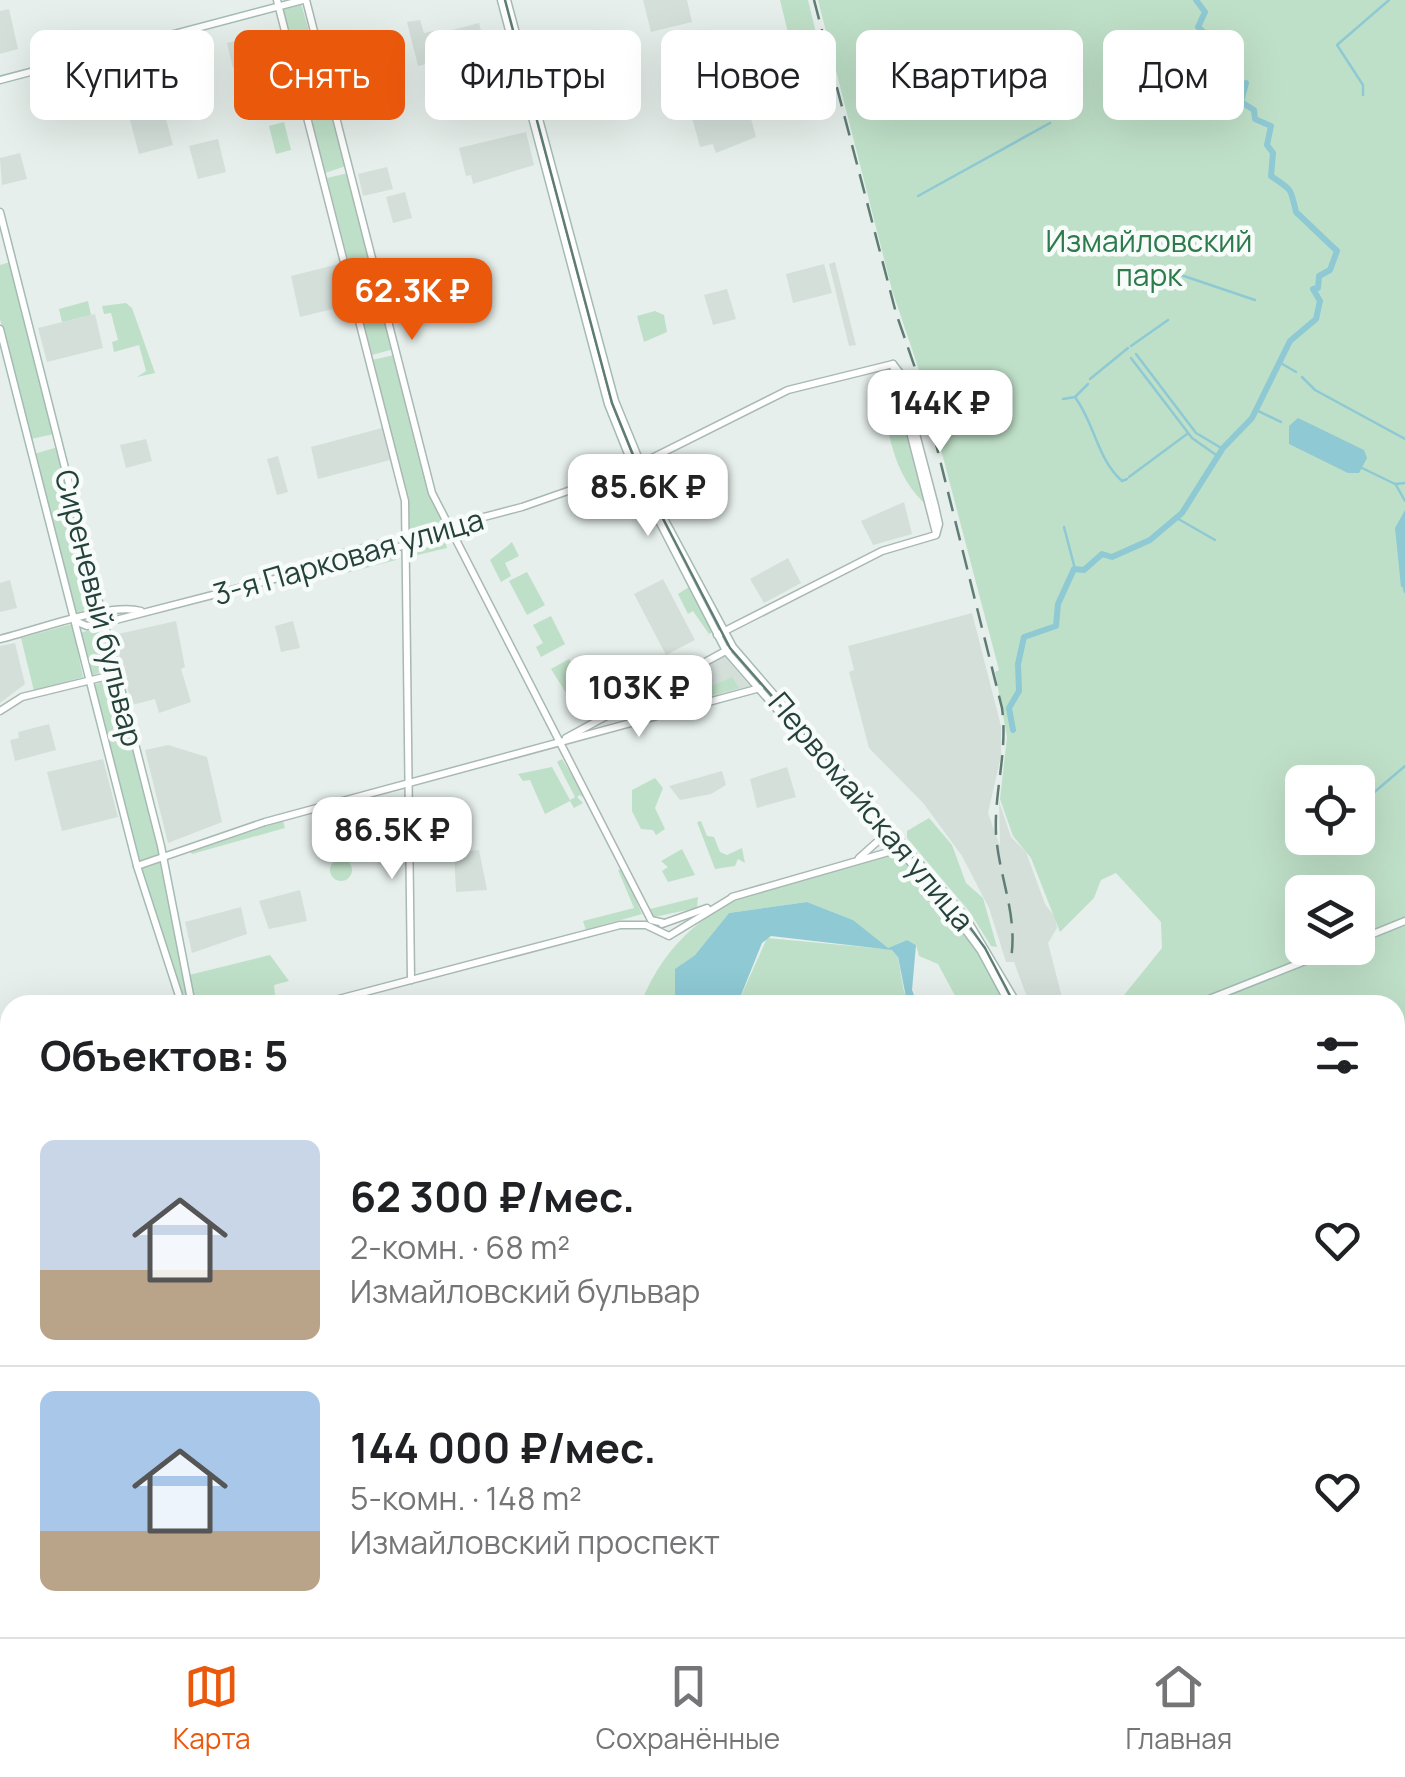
<!DOCTYPE html>
<html lang="ru">
<head>
<meta charset="utf-8">
<style>
	body { margin:0; font-family:Manrope,sans-serif; background:#f6f6f6; color:#202124; height:100vh; display:flex; flex-direction:column; font-size:38px; white-space:nowrap }
	* { box-sizing:border-box; margin:0 }
	p { font-size:32px; color:#757577 }
	.icon { flex:none; width:55px; height:55px; fill:none; stroke:currentColor; stroke-width:2; stroke-linecap:round; stroke-linejoin:round }
	.map { position:relative; flex:1; overflow:hidden }
	.drawer { position:absolute; left:0px; top:995px; width:1405px; height:642px; display:flex; flex-direction:column; background:#fff; border-radius:30px 30px 0 0; box-shadow:0 10px 40px #0002 }
	.drawer>* { flex:none }
	.banner { position:absolute; left:30px; top:30px; width:1345px; height:90px; display:flex; gap:20px }
	.controls { position:absolute; left:1285px; top:765px; display:grid; gap:20px }
	.controls a { display:grid; place-items:center; width:90px; height:90px; border-radius:15px; background:#fff; box-shadow:0 10px 40px #0002; font-size:50px }
	.price { position:absolute; translate:-50% -85px; padding:0 22px; border-radius:20px; background:#fff; color:#222; font-size:32px; line-height:65px; filter:drop-shadow(0 2px 5px #0008) }
	.price::after { content:''; position:absolute; left:50%; top:60px; width:30px; height:22px; margin-left:-15px; background:inherit; clip-path:polygon(0 0,100% 0,50% 100%) }
	.price.on { background:#ea580c; color:#fff }
	ul { padding:0; list-style:none }
	li { display:flex; align-items:center; gap:30px; height:250px; padding:0 40px }
	li+li { border-top:2px solid #e0e0e0 }
	li span { display:grid; place-items:center; flex:none; width:280px; height:200px; border-radius:15px; color:#555 }
	li>.icon { margin-inline-start:auto }
	span .icon { width:120px; height:120px; fill:#fffc; stroke-width:1 }
	li b { font-size:42px }
	h2 { display:flex; justify-content:space-between; align-items:center; height:120px; padding:0 40px; font-size:42px }
	.pill { padding:0 35px; border-radius:15px; background:#fff; box-shadow:0 10px 40px #0002; font-size:35px; line-height:90px }
	.pill.on { background:#ea580c; color:#fff }
	.menu { display:flex; justify-content:space-around; align-items:center; height:140px; border-top:2px solid #e0e0e0; background:#fff; font-size:28px; color:#757577 }
	.menu a { display:grid; justify-items:center; gap:5px }
	.menu .on { color:#ea580c }
	.map>svg:first-child { display:block }
	.built { fill:#d4dfda }
	.green { fill:#bfe0c8; fill-rule:evenodd }
	.water { fill:#8ec9d4 }
	.lines { fill:none; stroke-linecap:round; stroke-linejoin:round }
	.stream { stroke:#8ec9d4; stroke-width:2.5 }
	.river { stroke:#8ec9d4; stroke-width:6 }
	.tertiary-casing { stroke:#a8b8b2; stroke-width:9 }
	.secondary-casing { stroke:#a4bbb3; stroke-width:9 }
	.primary-casing { stroke:#c2cac8; stroke-width:11 }
	.tertiary { stroke:#fff; stroke-width:6 }
	.secondary { stroke:#fff; stroke-width:6 }
	.primary { stroke:#6aa596; stroke-width:9 }
	.tram { stroke:#5f7d75; stroke-width:2.5 }
	.rail { stroke:#5f7d75; stroke-width:2.5; stroke-dasharray:20 10; stroke-linecap:butt }
	.primary-bridge-casing { stroke:#c2cac8; stroke-width:11; stroke-linecap:butt }
	.primary-bridge { stroke:#6aa596; stroke-width:9 }
	.labels { text-anchor:middle; dominant-baseline:central; stroke-width:9; stroke-linejoin:round; paint-order:stroke }
	.park-label { font-size:30px; fill:#2d7a4b; stroke:#f7fbf9 }
	.street-label { font-size:30px; fill:#24423a; stroke:#f7fbf9 }
</style>
</head>
<body>
<div class="map">
<svg width="1405" height="1637" viewBox="0 0 1405 1637">
	<rect width="100%" height="100%" fill="#e6efeb"/>
	<!-- built -->
	<g class="built">
		<path d="M643 0H687L692 22 651 32Z"/>
		<path d="M9 9 18 49 0 54V11Z"/>
		<path d="M420 20 424 33 438 30 444 60 418 66 407 22Z"/>
		<path d="M479 23 486 48 497 53 509 50 518 88 462 102 445 32Z"/>
		<path d="M263 34 269 59 233 68 227 43Z"/>
		<path d="M745 97 756 137 716 153 713 144 700 147 691 114 708 109 707 103Z"/>
		<path d="M164 112 173 145 139 154 130 120Z"/>
		<path d="M526 132 534 165 473 184 471 175 466 176 459 148Z"/>
		<path d="M218 139 226 172 198 179 189 146Z"/>
		<path d="M20 153 27 179 2 185 0 158Z"/>
		<path d="M387 167 393 189 363 196 358 174Z"/>
		<path d="M405 192 412 218 393 223 386 197Z"/>
		<path d="M835 262 856 345 849 346 829 264Z"/>
		<path d="M339 264 349 305 300 317 291 276Z"/>
		<path d="M824 264 832 293 793 303 786 274Z"/>
		<path d="M727 289 736 319 713 325 704 295Z"/>
		<path d="M95 314 103 348 47 362 38 328Z"/>
		<path d="M382 428 390 460 318 479 311 447Z"/>
		<path d="M146 439 152 461 126 468 120 445Z"/>
		<path d="M278 456 288 492 277 495 267 459Z"/>
		<path d="M904 502 912 534 873 545 861 521Z"/>
		<path d="M788 558 801 583 764 603 750 579Z"/>
		<path d="M663 579 695 640 666 655 634 594Z"/>
		<path d="M10 580 17 608 0 612V583Z"/>
		<path d="M972 613 1001 726V756L988 813 1000 846 999 801 1011 837 1026 852 1045 904 1055 917 1057 928 1048 943 1064 1005H1030L1014 962H1006L989 908 962 856 924 804 869 748 849 672 854 670 848 646Z"/>
		<path d="M176 621 185 667 181 669 191 702 159 713 155 699 132 705 114 635Z"/>
		<path d="M293 621 300 648 281 652 275 626Z"/>
		<path d="M15 643 25 684 0 703V646Z"/>
		<path d="M723 655 750 686 630 719 621 711Z"/>
		<path d="M49 724 56 750 15 761 10 740 19 738 18 732Z"/>
		<path d="M168 745 207 757 222 822 168 843 145 750Z"/>
		<path d="M103 759 118 817 62 831 47 772Z"/>
		<path d="M787 767 796 797 757 808 750 779Z"/>
		<path d="M722 771 726 785 711 794 680 800 669 786Z"/>
		<path d="M479 850 487 890 456 892 454 853Z"/>
		<path d="M300 890 307 921 269 929 259 901Z"/>
		<path d="M241 907 247 934 192 953 185 922Z"/>
		<path d="M1342 1628H1394L1361 1637H1307Z"/>
	</g>
	<!-- green -->
	<g class="green">
		<path d="M780 0H808L817 37 814 43 792 49Z"/>
		<path d="M818 0H1405V1512L1395 1515V1005H1116L1162 948 1161 922 1116 873 1101 880 1094 898 1060 932 1031 858 1013 836 1000 799 1007 737 995 672 999 670 924 385 892 290ZM1302 782H1358V838H1302ZM1302 892H1358V948H1302Z"/>
		<path d="M301 3 346 166 325 173 282 9Z"/>
		<path d="M820 71 828 102 812 106 804 75Z"/>
		<path d="M284 122 291 150 276 154 269 126Z"/>
		<path d="M348 173 394 349 372 355 327 178Z"/>
		<path d="M10 262 54 434 31 439 0 319V265Z"/>
		<path d="M88 301 91 315 62 322 59 309Z"/>
		<path d="M126 303 132 308 155 373 137 377 146 371 139 345 114 352 112 342 118 340 111 313 104 314 102 306Z"/>
		<path d="M655 311 664 315 667 332 644 342 637 316Z"/>
		<path d="M394 355 429 492 444 522 412 539 407 536V499L372 360Z"/>
		<path d="M886 367 893 372 924 503C886 465 889 420 876 371Z"/>
		<path d="M58 447 98 607 74 613 34 454Z"/>
		<path d="M443 533 447 548 409 557 411 548Z"/>
		<path d="M391 536 393 544 327 561 325 553Z"/>
		<path d="M512 542 519 556 505 563 511 576 501 582 490 560Z"/>
		<path d="M395 551 396 560 343 574 340 565Z"/>
		<path d="M527 572 545 605 527 615 509 581Z"/>
		<path d="M689 587 712 632 703 639 709 634 693 611 688 614 678 594Z"/>
		<path d="M551 616 565 644 541 657 536 647 543 643 533 625Z"/>
		<path d="M72 624 83 677 34 691 21 638Z"/>
		<path d="M99 628 112 668 90 676 79 633Z"/>
		<path d="M569 659 592 694 573 704 551 669Z"/>
		<path d="M113 677 160 850 157 856 139 862 92 686Z"/>
		<path d="M732 677 739 688 630 716 623 711 653 693 649 704 662 699V687L675 682 683 699Z"/>
		<path d="M562 759 587 800 580 795 577 797 583 803 574 808 570 801 545 814 530 780 523 781 518 774 552 767 570 800 575 797 557 762Z"/>
		<path d="M655 778 663 788 655 808 665 829 656 835 653 830 641 829 632 811V790Z"/>
		<path d="M929 818 952 845 966 883 983 898 997 947 991 946 969 911 907 838V831Z"/>
		<path d="M283 821 285 828 192 854 190 851Z"/>
		<path d="M701 821 707 836 714 837 720 852 727 855 742 848 745 863 738 859 735 866 715 869 697 822Z"/>
		<path d="M682 849 695 875 668 882 662 871 668 867 661 861Z"/>
		<path d="M898 852C940 900 979 948 1009 1005H960L938 964 919 956 916 945 907 940 888 948 897 953 904 992 913 1005H737L767 938 885 949 853 920 807 902 729 913 695 955 682 964 675 1005H640C687 888 785 884 898 852Z"/>
		<circle cx="341" cy="870" r="11"/>
		<path d="M159 861 162 863 190 1005H184L142 875 143 867Z"/>
		<path d="M622 869 642 914 586 930 583 921 634 908 618 870Z"/>
		<path d="M698 897 697 908 654 917 650 909Z"/>
		<path d="M270 955 289 981 274 985 276 1005H197L189 975Z"/>
		<path d="M10 1078V1134L0 1122V1103L7 1097 1 1085Z"/>
		<path d="M0 1357 10 1385V1412L4 1413Z"/>
		<path d="M803 1628H1091L996 1634Z"/>
	</g>
	<!-- water -->
	<g class="water">
		<path d="M1298 418 1364 450 1367 458 1359 473H1348L1289 444V426Z"/>
		<path d="M1405 510V587H1401L1395 528Z"/>
		<path d="M807 902 853 920 888 948 907 940 916 945 912 990 918 1005 906 997 898 957 892 950 771 936 762 943 737 1005H675V969L695 955 729 913Z"/>
	</g>
	<g class="lines">
		<!-- stream -->
		<g class="stream">
			<path d="M1363 95V85L1337 45 1389 0"/>
			<path d="M918 196 1050 123"/>
			<path d="M1169 271 1255 300"/>
			<path d="M1131 346 1168 320"/>
			<path d="M1136 354 1196 433 1223 449"/>
			<path d="M1131 358 1192 438 1219 457"/>
			<path d="M1279 362 1296 372"/>
			<path d="M1302 377 1315 390 1405 439"/>
			<path d="M1090 379 1128 348"/>
			<path d="M1075 397C1095 424 1097 459 1122 481L1127 479"/>
			<path d="M1063 399 1075 397 1088 384"/>
			<path d="M1256 410 1281 422"/>
			<path d="M1360 467 1395 484 1405 483"/>
			<path d="M1129 477 1187 434"/>
			<path d="M1396 485 1405 501"/>
			<path d="M1175 517 1215 540"/>
			<path d="M1064 527 1075 569"/>
			<path d="M1404 587 1405 592"/>
			<path d="M1358 806 1405 766"/>
		</g>
		<!-- river -->
		<path class="river" d="M1013 730 1009 708 1019 691 1018 664 1024 637 1056 626 1058 604 1074 569 1084 570 1102 554 1112 557 1150 540 1182 513 1223 448 1252 418 1290 341 1316 319 1320 301 1313 289 1318 288 1319 276 1330 270 1337 251 1296 212C1290 186 1292 191 1271 176L1273 153 1267 145 1271 126 1255 119 1254 110 1241 102 1246 83 1233 87 1211 39 1198 27 1205 12 1196 0"/>
		<!-- tertiary casing -->
		<g class="tertiary-casing">
			<g id="tertiary">
				<path d="M277 0 405 501 411 980"/>
				<path d="M306 0 432 493 651 920 664 923"/>
				<path d="M893 366 936 533"/>
				<path d="M75 621 87 626 104 623 406 545 461 523 522 507 628 470 788 390 893 364"/>
				<path d="M717 635 882 551 936 535 939 524 935 506 900 373 893 364"/>
				<path d="M0 639C35 631 109 602 141 611"/>
				<path d="M0 711 22 697 116 674"/>
				<path d="M566 738 731 648"/>
				<path d="M859 858 887 833"/>
				<path d="M137 866 265 822 760 688"/>
				<path d="M732 897 899 849"/>
				<path d="M662 924 707 908"/>
				<path d="M316 1005 620 925H646L669 936 733 897"/>
				<path d="M0 1179 10 1191"/>
				<path d="M0 1431 10 1444"/>
				<path d="M155 1628 162 1637"/>
			</g>
		</g>
		<!-- secondary casing -->
		<g class="secondary-casing">
			<g id="secondary">
				<path d="M501 0 608 404 640 484 726 651 944 901 981 951 1010 1005"/>
				<path d="M507 0 615 401 661 513 733 647 965 916 1018 1005"/>
				<path d="M0 80 303 0"/>
				<path d="M0 212 161 846 192 1005"/>
				<path d="M0 329 137 866 182 1005"/>
				<path d="M1358 940 1405 921"/>
				<path d="M1194 1005 1338 948"/>
				<path d="M1395 1525 1405 1521"/>
				<path d="M1246 1628 1249 1637"/>
				<path d="M1389 1637 1405 1633"/>
			</g>
		</g>
		<!-- primary casing -->
		<g class="primary-casing">
			<g id="primary">
				<path d="M0 1145 10 1158"/>
				<path d="M0 1159 10 1172"/>
				<path d="M1395 1578 1405 1576"/>
				<path d="M1395 1588 1405 1586"/>
				<path d="M345 1628 351 1637"/>
				<path d="M354 1628 360 1637"/>
				<path d="M363 1628 368 1637"/>
				<path d="M384 1628 391 1637"/>
				<path d="M322 1637 324 1628"/>
				<path d="M429 1637 517 1628"/>
				<path d="M485 1637 592 1628 930 1637"/>
				<path d="M1024 1637 1160 1628"/>
				<path d="M1166 1637 1183 1634"/>
			</g>
		</g>
		<!-- tertiary -->
		<use href="#tertiary" class="tertiary"/>
		<!-- secondary -->
		<use href="#secondary" class="secondary"/>
		<!-- primary -->
		<use href="#primary" class="primary"/>
		<!-- tram -->
		<g class="tram">
			<path d="M505 0 612 403 644 482 730 648 948 897 985 948 1015 1005"/>
			<path d="M1395 1533 1405 1530"/>
		</g>
		<!-- rail -->
		<g class="rail">
			<path d="M814 0 896 313 922 388 1002 708C1008 752 994 791 996 834 999 878 1018 914 1011 959"/>
			<path d="M1395 1624 1405 1621"/>
			<path d="M1320 1637 1356 1628"/>
			<path d="M1350 1637 1383 1628"/>
		</g>
		<!-- primary-bridge casing -->
		<g class="primary-bridge-casing">
			<path id="primary-bridge" d="M1183 1634 1215 1628"/>
		</g>
		<!-- primary-bridge -->
		<use href="#primary-bridge" class="primary-bridge"/>
	</g>
	<g class="labels">
		<!-- park labels -->
		<g class="park-label">
			<text x="1149" y="240">Измайловский<tspan x="1149" dy="34">парк</tspan></text>
		</g>
		<!-- street labels -->
		<g class="street-label">
			<text transform="translate(348 556) rotate(-16)">3-я Парковая улица</text>
			<text transform="translate(100 608) rotate(76)">Сиреневый бульвар</text>
			<text transform="translate(872 811) rotate(50)">Первомайская улица</text>
		</g>
	</g>
</svg>
<div class="controls">
<a><svg class="icon" aria-label="locate" viewBox="0 0 24 24"><circle cx="12" cy="12" r="6"/><path d="M12 2v4M12 18v4M2 12h4M18 12h4"/></svg></a>
<a><svg class="icon" aria-label="layers" viewBox="0 0 24 24"><path d="M12 4l9 5-9 5-9-5zM3 14l9 5 9-5"/></svg></a>
</div>
<b class="price on" style="left:412px;top:343px">62.3K ₽</b>
<b class="price" style="left:940px;top:455px">144K ₽</b>
<b class="price" style="left:648px;top:539px">85.6K ₽</b>
<b class="price" style="left:639px;top:740px">103K ₽</b>
<b class="price" style="left:392px;top:882px">86.5K ₽</b>
<div class="banner">
<a class="pill">Купить</a>
<a class="pill on">Снять</a>
<a class="pill">Фильтры</a>
<a class="pill">Новое</a>
<a class="pill">Квартира</a>
<a class="pill">Дом</a>
</div>
<section class="drawer">
<h2>Объектов: 5<svg class="icon" aria-label="filters" viewBox="0 0 24 24"><path d="M4 7h16M4 17h16"/><circle cx="9" cy="7" r="2"/><circle cx="15" cy="17" r="2"/></svg></h2>
<ul>
<li><span style="background:linear-gradient(#c9d6e8 65%,#b9a48a 0)"><svg class="icon" aria-label="home" viewBox="0 0 24 24"><path d="M3 11l9-7 9 7M6 9v11h12V9"/></svg></span><div><b>62 300 ₽/мес.</b><p>2-комн. · 68 m²</p><p>Измайловский бульвар</p></div><svg class="icon" aria-label="heart" viewBox="0 0 24 24"><path d="M12 20l-8-8c-3-5 5-10 8-4 3-6 11-1 8 4z"/></svg></li>
<li><span style="background:linear-gradient(#a9c7e8 70%,#b9a48a 0)"><svg class="icon" aria-label="home" viewBox="0 0 24 24"><path d="M3 11l9-7 9 7M6 9v11h12V9"/></svg></span><div><b>144 000 ₽/мес.</b><p>5-комн. · 148 m²</p><p>Измайловский проспект</p></div><svg class="icon" aria-label="heart" viewBox="0 0 24 24"><path d="M12 20l-8-8c-3-5 5-10 8-4 3-6 11-1 8 4z"/></svg></li>
</ul>
</section>
</div>
<nav class="menu">
<a class="on"><svg class="icon" aria-label="map" viewBox="0 0 24 24"><path d="M3 6l6-2 6 2 6-2v14l-6 2-6-2-6 2zM9 4v14M15 6v14"/></svg>Карта</a>
<a><svg class="icon" aria-label="saved" viewBox="0 0 24 24"><path d="M7 4h10v16l-5-4-5 4z"/></svg>Сохранённые</a>
<a><svg class="icon" aria-label="home" viewBox="0 0 24 24"><path d="M3 11l9-7 9 7M6 9v11h12V9"/></svg>Главная</a>
</nav>
</body>
</html>
